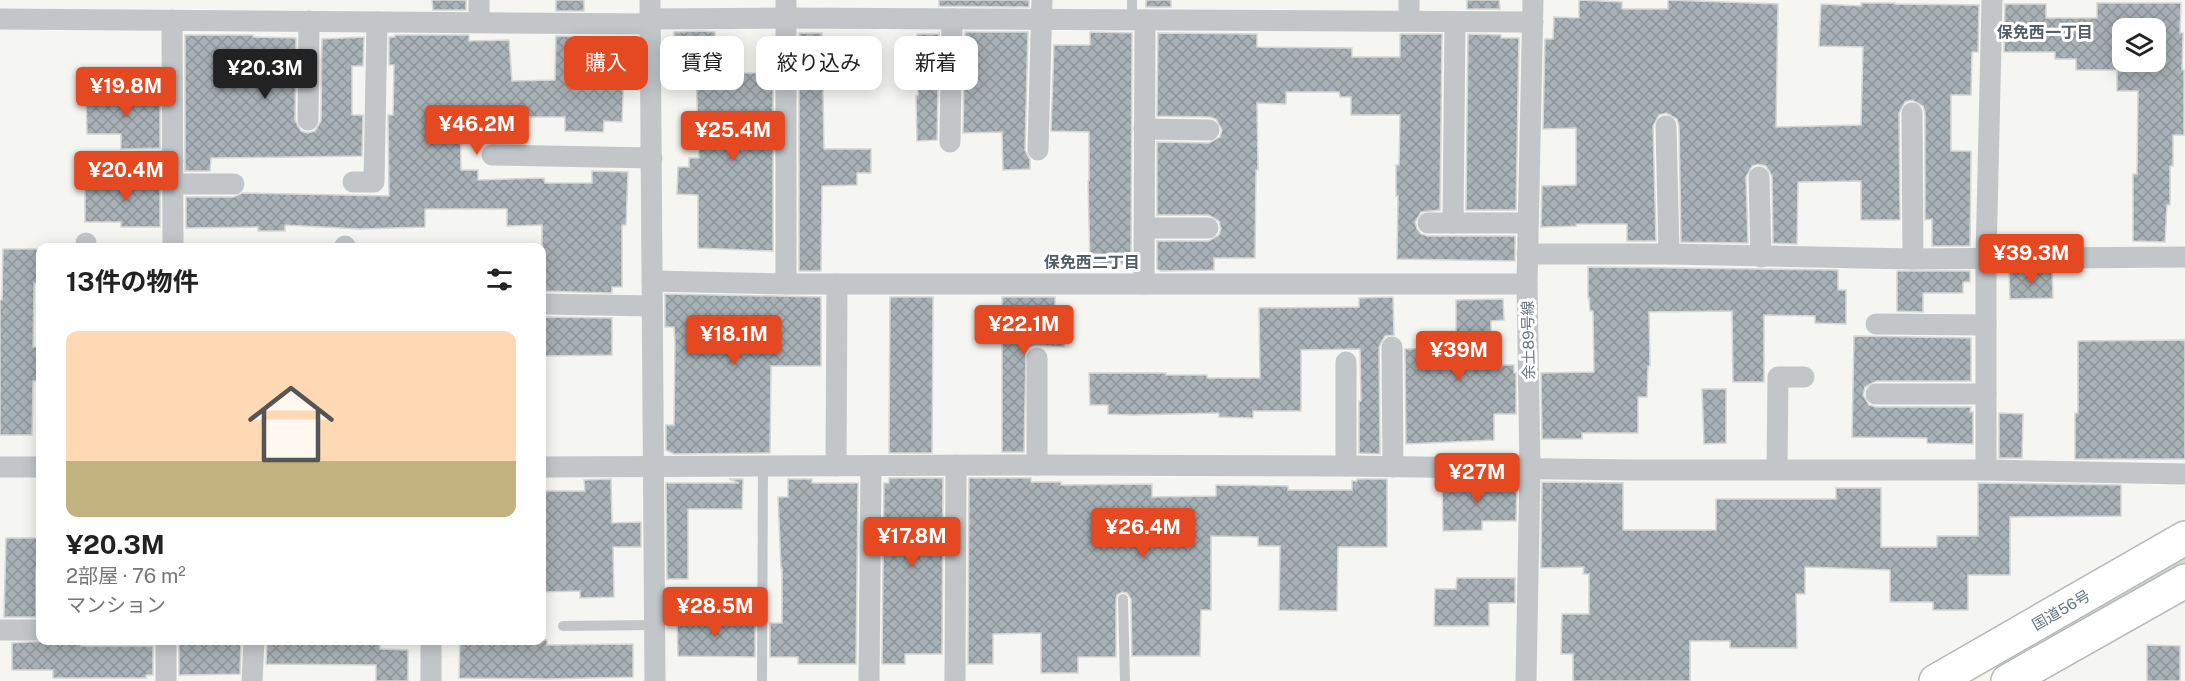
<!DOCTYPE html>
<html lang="ja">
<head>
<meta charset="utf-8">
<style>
	body { margin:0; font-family:"Public Sans","Noto Sans JP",sans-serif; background:#f2f2f2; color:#222; height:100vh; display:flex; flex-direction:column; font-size:22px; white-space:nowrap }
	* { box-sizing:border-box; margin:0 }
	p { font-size:20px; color:#767676 }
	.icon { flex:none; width:33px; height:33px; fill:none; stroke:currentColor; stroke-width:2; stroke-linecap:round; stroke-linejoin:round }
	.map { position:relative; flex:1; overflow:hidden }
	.details { position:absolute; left:36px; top:243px; width:510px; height:402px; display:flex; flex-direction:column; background:#fff; border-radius:12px; box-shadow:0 3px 15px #0003 }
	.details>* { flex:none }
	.banner { position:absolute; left:564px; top:36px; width:570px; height:54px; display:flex; gap:12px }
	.fabs { position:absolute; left:2112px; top:18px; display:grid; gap:12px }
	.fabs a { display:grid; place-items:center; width:54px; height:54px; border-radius:12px; background:#fff; box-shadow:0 3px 15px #0003; font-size:30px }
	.price { position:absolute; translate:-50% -51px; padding:0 14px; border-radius:6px; background:#e44922; color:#fff; font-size:20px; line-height:39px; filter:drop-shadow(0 2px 3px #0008) }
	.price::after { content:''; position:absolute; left:50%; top:36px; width:18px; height:14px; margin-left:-9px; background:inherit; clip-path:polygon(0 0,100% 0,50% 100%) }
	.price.on { background:#222; color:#fff }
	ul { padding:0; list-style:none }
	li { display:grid; align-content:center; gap:12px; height:318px; padding:0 30px }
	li+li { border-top:2px solid #e0e0e0 }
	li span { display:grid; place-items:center; height:186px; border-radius:12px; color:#555 }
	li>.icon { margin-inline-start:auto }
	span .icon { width:108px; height:108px; fill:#fffc; stroke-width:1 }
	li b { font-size:26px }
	h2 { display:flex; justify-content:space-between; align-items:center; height:72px; padding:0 30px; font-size:26px }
	.chip { padding:0 21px; border-radius:12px; background:#fff; box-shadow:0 3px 15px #0003; font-size:21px; line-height:54px }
	.chip.on { background:#e44922; color:#fff }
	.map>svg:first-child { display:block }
	.grass { fill:#d6dcd2 }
	.building { fill:url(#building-cross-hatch); stroke:#d6d6d4; stroke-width:1.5; fill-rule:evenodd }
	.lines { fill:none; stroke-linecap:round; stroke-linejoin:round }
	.trunk-casing { stroke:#b5b8bb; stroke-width:36 }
	.service { stroke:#c2c6c9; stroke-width:10 }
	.minor { stroke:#c2c6c9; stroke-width:21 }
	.trunk { stroke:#fff; stroke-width:33 }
	.labels { text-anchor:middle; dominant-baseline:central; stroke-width:6; stroke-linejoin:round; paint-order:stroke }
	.street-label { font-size:15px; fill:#647683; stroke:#fff }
	.neighbourhood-label { font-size:16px; font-weight:bold; fill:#525e68; stroke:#fff }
</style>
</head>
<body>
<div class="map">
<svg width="2185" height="681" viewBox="0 0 2185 681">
	<defs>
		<pattern id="building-cross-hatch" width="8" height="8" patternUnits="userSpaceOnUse" patternTransform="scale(1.5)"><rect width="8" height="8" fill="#a8b1b6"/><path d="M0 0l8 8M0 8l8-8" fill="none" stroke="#8c9599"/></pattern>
	</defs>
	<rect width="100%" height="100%" fill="#f5f5f1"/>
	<!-- grass -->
	<path class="grass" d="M2185 552V563L2034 648 2022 649Z"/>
	<!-- building -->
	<g class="building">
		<path d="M432 0H466V10H433Z"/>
		<rect x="556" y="0" width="28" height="11"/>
		<path d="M939 0H1029V7L939 6Z"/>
		<rect x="1146" y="0" width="25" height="7"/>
		<path d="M1467 0H1499L1500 9H1467Z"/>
		<path d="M1579 0 1622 2V9H1668V0L1778 4 1776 127 1861 125 1863 47 1819 46 1821 4 1861 6V3H1895V4L1979 5 1978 52H1972L1971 95H1951V151H1971L1970 246H1932V219L1925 220V113L1923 106 1912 100 1905 102 1899 113 1900 220H1861V181L1798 182 1797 244 1773 243 1772 176 1766 166 1758 164 1752 166 1746 177 1748 243 1681 242 1679 126 1677 119 1666 113 1659 115 1653 126 1656 241H1627V224H1576V226L1541 227 1542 186 1576 185V128L1543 129 1545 39H1553L1554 17 1579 18Z"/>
		<path d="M2097 3H2181L2180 33H2183L2182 70H2184V135H2173V166H2170V205H2167L2165 242 2133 241V174H2137L2138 91H2117V70H2076V59H2055V52H2004L2005 4H2046V18H2097ZM2122 28H2156V62H2122Z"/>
		<path d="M701 31 715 32 716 69H674V32Z"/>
		<path d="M939 32 937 140 917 141 916 96 918 95 917 34H939Z"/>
		<path d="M965 32H1028L1025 150 1030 160V169L1003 170 1002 132 963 133Z"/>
		<path d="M1090 32 1132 33 1131 264H1090L1088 181H1089V132L1051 131 1054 45H1090Z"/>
		<path d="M799 33H822L824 149H871V173H857V185L822 186 821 271H799Z"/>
		<path d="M1158 33 1257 34V47L1352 48V57H1400V34H1442L1440 210 1421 212 1415 222 1417 229 1421 234 1428 236H1515V261L1397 259 1398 196H1396V165H1399L1400 115H1351V97H1340L1339 92H1286V104L1257 103 1258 170H1256L1255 258H1214V270L1161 271 1157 269V241H1209L1219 235 1221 229 1219 221 1209 215H1157V142L1209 143 1220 137 1222 130 1216 119 1210 117 1157 116Z"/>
		<path d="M1468 34 1501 35V38H1519L1516 210H1466Z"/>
		<path d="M185 35H253V37L296 38 295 120 301 131 308 133 315 131 321 121 322 39 364 37 363 66H352V115H363L362 156 211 158 210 171H185Z"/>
		<path d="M395 35H469V41L509 40 512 81 555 80 556 36 631 38 630 69H624L622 122 604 121 603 132 565 131V117H460L461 170H478V180L544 178 545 183H592V171L628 172 626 225H622V287H612V293L542 291V225L507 226V209H425V227L360 229 285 225V231H258V227L186 228V197H234L242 193 389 196 388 115H393L394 65H389V37H395Z"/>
		<path d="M696 73H773V251L698 248V195L677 194 678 167H689V158H699Z"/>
		<path d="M124 93H160V148L121 149V134H87L86 95H124Z"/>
		<path d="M121 174H160V227H121V222H85V185H121Z"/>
		<path d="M3 249H40V283H34L33 347H40V381H33L32 435H0V300H2Z"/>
		<path d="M1588 267 1838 270V290H1846V324L1815 323V316L1764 315V382H1733L1732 311 1649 312 1650 366H1648L1647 397H1638V433H1582V439H1542L1541 373 1594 372 1593 311H1590L1589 298H1588Z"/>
		<path d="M1897 271H1970V282H1963V293H1923V312L1897 311Z"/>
		<path d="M2009 271H2052L2053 298 2010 299Z"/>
		<path d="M665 294 821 297V366H771L770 453 674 454 666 450V425H674L675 343 674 327H665Z"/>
		<path d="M890 297H933L932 453H889Z"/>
		<path d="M1002 297H1055V306H1065L1064 347 1036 345 1030 347 1026 352 1024 452H1002Z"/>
		<path d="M1393 297 1394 335 1385 336 1379 347 1380 454 1359 453V401H1361L1360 349 1301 350V411H1253V418L1219 417V413L1133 415 1108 414V405H1090L1089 373H1166V375H1207V378H1260L1259 308 1359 307V298Z"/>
		<path d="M1503 299 1504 320 1491 321V365H1514V373H1516V414H1494V440L1406 444 1405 349 1456 348V300Z"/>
		<path d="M542 317 612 318V355L542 356Z"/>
		<path d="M1854 336 1971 338V381H1876L1865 387 1863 395 1869 405 1876 407H1971L1970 412H1973V444L1927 443V438L1852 437Z"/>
		<path d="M2185 340V459H2075V413H2078V341Z"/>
		<path d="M1702 389H1726V443L1704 444Z"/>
		<path d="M1999 413 2023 414 2022 458H1999Z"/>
		<path d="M889 478H943L942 654H905V664H882L884 483H889Z"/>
		<path d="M969 478H1031V482H1061V485L1152 484V497L1216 496V485L1288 486V490H1352V481H1357V479H1387V547H1338L1337 611 1279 610 1280 546H1258V537L1211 536V610H1201L1200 656H1132L1131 599 1127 593 1122 592 1117 595 1116 599V657H1078V673H1041V633L993 634V664H968Z"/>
		<path d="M611 479 612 523 641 522V547H613L614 597 580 598V591L542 592V491H585L584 480Z"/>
		<path d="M729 479H743L742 509H688V579H667L666 483H739Z"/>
		<path d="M788 479H812V483H858L856 664H798V657H770V623H782V568H781L778 497H788Z"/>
		<path d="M1442 480 1517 482 1516 521H1482V530L1443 531Z"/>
		<path d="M1542 482 1623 483V530H1716V499H1836V488H1881V547H1937V536H1978V483L2121 485V516L2010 517V575H1968V610H1933V602H1890V570L1805 567V594H1796L1797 648H1730V641H1690V681H1573V654H1561L1562 614H1589V574H1583L1584 567 1541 568Z"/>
		<path d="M6 538H40V570H36V617H4Z"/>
		<path d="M1457 578H1515V603H1489V626H1434L1435 589H1456Z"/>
		<path d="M729 617V624L755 623V657L678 656 677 618Z"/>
		<path d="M271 640H380V649L408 650V681H376V665L266 664 267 643H271Z"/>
		<path d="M460 640H547V645L633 644V677L546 679 459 678Z"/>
		<path d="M46 641V643L81 642V646H153V675H146V678H53V670H12V643Z"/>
		<path d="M241 643 240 674 179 675V644Z"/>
		<path d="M2147 645 2180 646V681H2147Z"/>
	</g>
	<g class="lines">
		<!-- trunk casing -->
		<g class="trunk-casing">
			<g id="trunk">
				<path d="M1936 681 2185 538"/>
				<path d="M2008 681 2185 581"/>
			</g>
		</g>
		<!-- service -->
		<g class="service">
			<path d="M1132 0V20"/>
			<path d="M1123 599 1125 681"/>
			<path d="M563 626 654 625"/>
			<path d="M762 681 763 466"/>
		</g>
		<!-- minor -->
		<g class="minor">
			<path d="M479 0V22"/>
			<path d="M650 0 655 681"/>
			<path d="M1409 0V21"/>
			<path d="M0 19 651 24"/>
			<path d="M651 19 786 18 1533 22"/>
			<path d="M172 20 173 248"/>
			<path d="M1912 113 1913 259"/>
			<path d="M308 120 309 21"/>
			<path d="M1666 126 1669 254"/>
			<path d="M1144 129 1209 130"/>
			<path d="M950 142 952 19"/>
			<path d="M1038 150 1042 0"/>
			<path d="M492 155 652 158"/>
			<path d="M91 162 173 161"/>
			<path d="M1759 177 1761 257"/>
			<path d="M353 182H374L377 22"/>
			<path d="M173 184H234"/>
			<path d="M1428 223H1528"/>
			<path d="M1453 223 1455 22"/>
			<path d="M1144 228H1208"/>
			<path d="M345 246V248"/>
			<path d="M86 248V243"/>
			<path d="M1527 254H1669L1913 259 2185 257"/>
			<path d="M652 281 786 284H1527"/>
			<path d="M786 284V0"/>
			<path d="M1144 284 1145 20"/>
			<path d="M542 304 652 306"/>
			<path d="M1876 324 1986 325"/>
			<path d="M1392 347 1393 467"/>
			<path d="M1876 394H1986"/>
			<path d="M1037 465V358"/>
			<path d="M836 466 837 284"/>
			<path d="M1346 466V362"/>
			<path d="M0 467H40"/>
			<path d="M542 467 1037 465 1346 466 1632 470H1986L2185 474"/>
			<path d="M1777 468 1778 377H1804"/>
			<path d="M1986 470V259L1992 0"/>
			<path d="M0 630H40"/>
			<path d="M431 640V681"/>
			<path d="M166 681V640"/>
			<path d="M252 681 254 640"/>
			<path d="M869 681 871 466"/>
			<path d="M955 681 956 465"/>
			<path d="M1526 681 1530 468 1527 284 1533 0"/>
		</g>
		<!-- trunk -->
		<use href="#trunk" class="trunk"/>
	</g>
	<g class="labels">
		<!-- street labels -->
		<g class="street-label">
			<text transform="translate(1528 340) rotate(-91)">余土89号線</text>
			<text transform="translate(2061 610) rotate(-30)">国道56号</text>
		</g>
		<!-- neighbourhood labels -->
		<g class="neighbourhood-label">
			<text x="2045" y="32">保免西一丁目</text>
			<text x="1092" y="262">保免西二丁目</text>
		</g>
	</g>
</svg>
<div class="fabs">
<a><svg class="icon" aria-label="layers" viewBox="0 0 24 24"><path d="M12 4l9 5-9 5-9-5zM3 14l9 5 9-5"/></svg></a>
</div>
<b class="price on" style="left:265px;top:100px">¥20.3M</b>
<b class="price" style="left:126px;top:118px">¥19.8M</b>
<b class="price" style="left:477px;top:156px">¥46.2M</b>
<b class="price" style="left:733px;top:162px">¥25.4M</b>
<b class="price" style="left:126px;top:202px">¥20.4M</b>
<b class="price" style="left:2031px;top:285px">¥39.3M</b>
<b class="price" style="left:1024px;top:356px">¥22.1M</b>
<b class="price" style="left:734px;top:366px">¥18.1M</b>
<b class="price" style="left:1459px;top:382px">¥39M</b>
<b class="price" style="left:1477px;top:504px">¥27M</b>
<b class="price" style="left:1143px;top:559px">¥26.4M</b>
<b class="price" style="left:912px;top:568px">¥17.8M</b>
<b class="price" style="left:715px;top:638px">¥28.5M</b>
<div class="banner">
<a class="chip on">購入</a>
<a class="chip">賃貸</a>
<a class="chip">絞り込み</a>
<a class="chip">新着</a>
</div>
<section class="details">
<h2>13件の物件<svg class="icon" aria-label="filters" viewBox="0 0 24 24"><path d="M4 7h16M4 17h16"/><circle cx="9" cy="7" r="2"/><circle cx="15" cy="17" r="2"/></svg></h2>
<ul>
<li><span style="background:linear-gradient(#ffd9b3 70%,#c2b280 0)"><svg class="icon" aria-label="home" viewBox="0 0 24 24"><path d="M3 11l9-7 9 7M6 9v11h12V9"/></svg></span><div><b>¥20.3M</b><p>2部屋 · 76 m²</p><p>マンション</p></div></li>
</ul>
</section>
</div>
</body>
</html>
